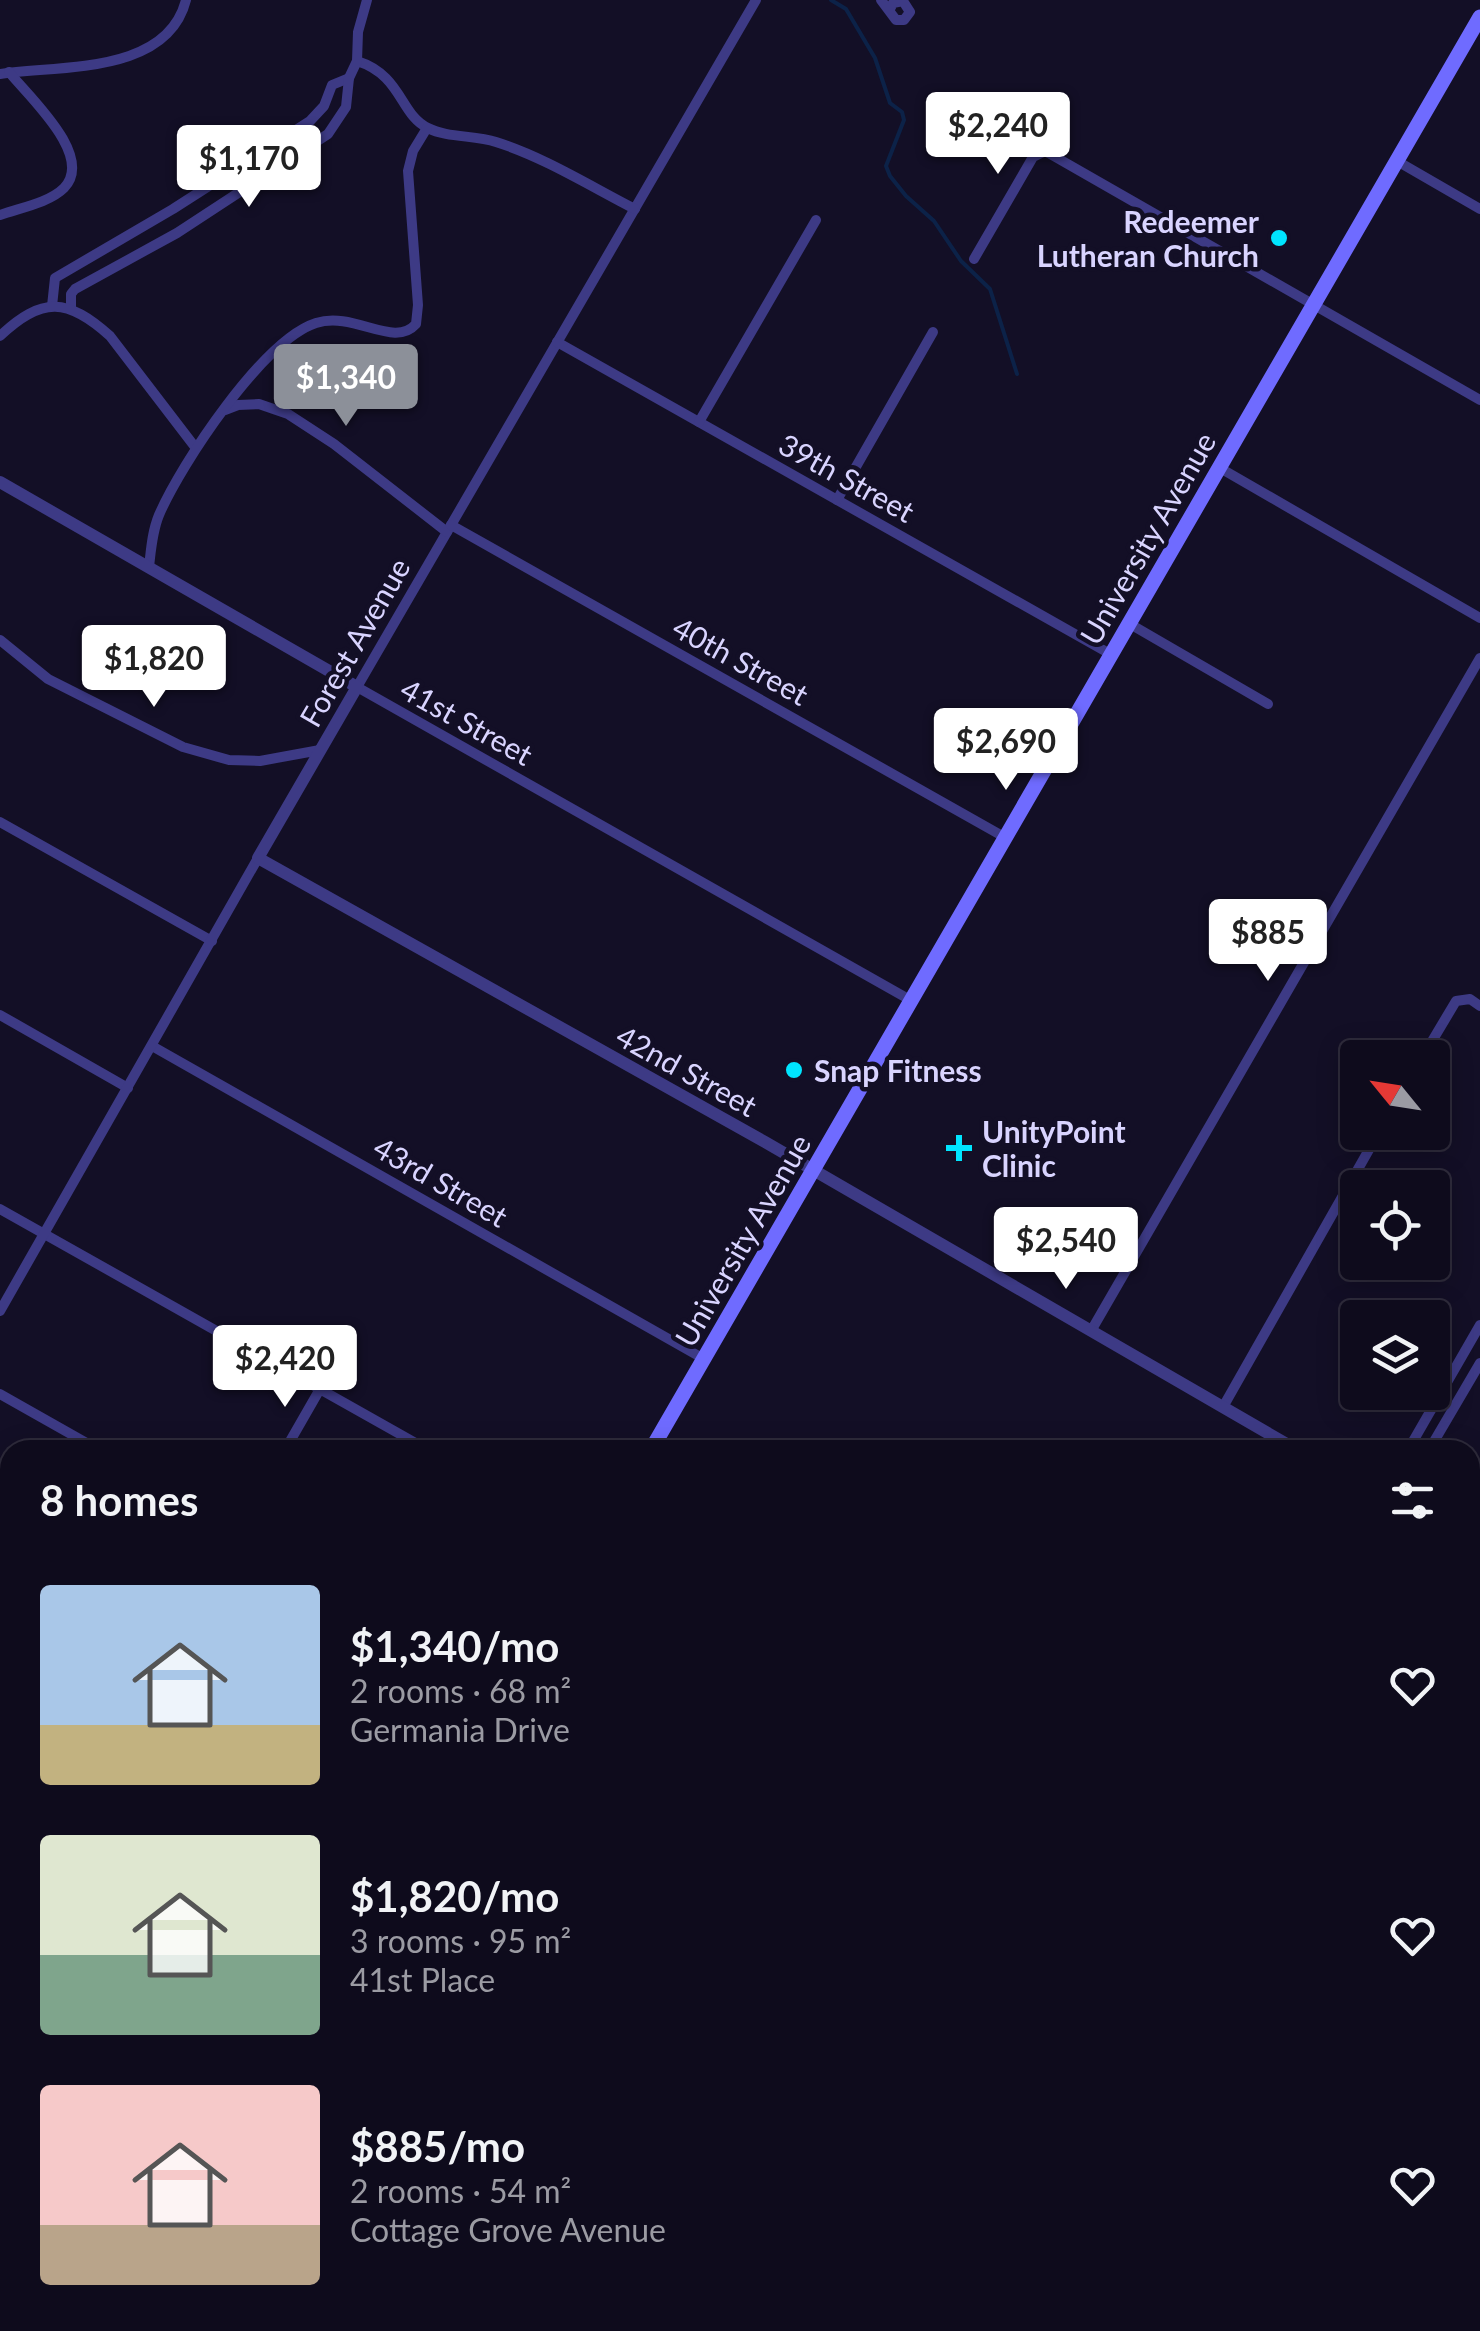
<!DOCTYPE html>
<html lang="en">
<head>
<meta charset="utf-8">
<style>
	body { margin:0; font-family:Lato,sans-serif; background:#171425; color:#f1f3f6; height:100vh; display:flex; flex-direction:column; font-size:38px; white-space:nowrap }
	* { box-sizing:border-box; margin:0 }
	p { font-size:32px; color:#9b9ba3 }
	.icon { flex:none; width:55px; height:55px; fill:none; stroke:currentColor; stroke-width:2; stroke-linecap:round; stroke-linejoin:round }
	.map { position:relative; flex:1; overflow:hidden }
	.sheet { position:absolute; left:0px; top:1440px; width:1480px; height:892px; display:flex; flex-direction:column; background:#0e0b1c; border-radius:30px 30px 0 0; box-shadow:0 5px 25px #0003,0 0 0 2px #2e2b3b }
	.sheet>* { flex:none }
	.needle { width:65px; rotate:300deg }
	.buttons { position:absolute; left:1340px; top:1040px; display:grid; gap:20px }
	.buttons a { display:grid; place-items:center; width:110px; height:110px; border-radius:10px; background:#0e0b1c; box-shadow:0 5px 25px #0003,0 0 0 2px #2e2b3b; font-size:50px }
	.price { position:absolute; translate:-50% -85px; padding:0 22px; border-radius:10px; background:#fff; color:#222; font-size:32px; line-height:65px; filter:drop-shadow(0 2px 5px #0008) }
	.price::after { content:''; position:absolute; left:50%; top:60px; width:30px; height:22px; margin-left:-15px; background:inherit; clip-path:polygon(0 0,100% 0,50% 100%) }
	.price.current { background:#8c9099; color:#fff }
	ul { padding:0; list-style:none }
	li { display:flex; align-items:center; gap:30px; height:250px; padding:0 40px }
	li span { display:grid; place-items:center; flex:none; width:280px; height:200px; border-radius:10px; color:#555 }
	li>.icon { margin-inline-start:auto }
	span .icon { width:120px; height:120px; fill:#fffc; stroke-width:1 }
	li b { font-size:42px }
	h2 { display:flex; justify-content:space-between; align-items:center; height:120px; padding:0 40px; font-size:42px }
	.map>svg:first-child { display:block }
	.green { fill:#12302f }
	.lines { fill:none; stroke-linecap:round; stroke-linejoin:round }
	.stream { stroke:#0c2248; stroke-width:4 }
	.minor { stroke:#3d3a85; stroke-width:10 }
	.tertiary { stroke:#3d3a85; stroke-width:12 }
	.secondary { stroke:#6f6bff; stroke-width:15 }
	.poi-dot { fill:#00e5ff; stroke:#130f26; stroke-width:4 }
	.labels { text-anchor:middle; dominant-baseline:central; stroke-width:9; stroke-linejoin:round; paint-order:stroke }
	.poi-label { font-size:30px; font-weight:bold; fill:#d9d4ff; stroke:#130f26; text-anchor:start }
	.street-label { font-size:30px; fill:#d9d4ff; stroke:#130f26 }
</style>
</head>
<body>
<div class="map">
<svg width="1480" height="2331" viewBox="0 0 1480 2331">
	<rect width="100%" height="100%" fill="#130f26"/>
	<!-- green -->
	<g class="green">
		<path d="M0 2124 10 2129V2322L125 2323 120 2331H0Z"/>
		<path d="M164 2322 265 2323 280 2331H159Z"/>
	</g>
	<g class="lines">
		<!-- stream -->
		<path class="stream" d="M831 0 846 9 875 58 890 103 902 112 904 120 886 166 890 176 906 196 934 221 961 261 990 289 1017 374"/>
		<!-- minor -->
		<g class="minor">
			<path d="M756 0 357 687 912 1001"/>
			<path d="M881 0 896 20H904L910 12 903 1 893 3 890 9"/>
			<path d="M357 61C402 75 400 115 428 128 447 138 475 135 496 142 544 157 590 186 635 209"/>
			<path d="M0 74C59 65 167 75 186 0"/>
			<path d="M1397 161 1480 209"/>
			<path d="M0 215C19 208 49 203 64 188 95 156 29 97 9 72"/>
			<path d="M974 259 1033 157 1045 151 1480 400"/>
			<path d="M52 306 55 278 173 209 310 121 324 106 332 85 349 78"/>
			<path d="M71 308V294L75 289 177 233 328 134 346 107 349 78 357 61 358 32 367 0"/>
			<path d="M0 336C42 296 68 298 110 336L195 447"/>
			<path d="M557 342 1112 655"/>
			<path d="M225 410 238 405 259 404 288 414 334 444 447 532"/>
			<path d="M699 422 816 220"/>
			<path d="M1220 468 1480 618"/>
			<path d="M837 500 933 332"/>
			<path d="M451 525 1006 838"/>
			<path d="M149 567C151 550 152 532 159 515 181 464 263 340 316 323 355 311 394 349 416 324L418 305 408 171 413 151 427 128"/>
			<path d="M1130 624 1268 704"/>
			<path d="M0 640 48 679 183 747 229 760 260 761 320 750"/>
			<path d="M0 822 212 941"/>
			<path d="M0 1015 128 1088"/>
			<path d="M152 1046 704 1359"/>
			<path d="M1422 1058 1456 1001 1470 999 1480 1006"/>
			<path d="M0 1209 428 1450"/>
			<path d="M0 1311 258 858"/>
			<path d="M1091 1331 1480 658"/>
			<path d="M0 1394 99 1450"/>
			<path d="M1223 1407 1379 1132"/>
			<path d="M285 1450 320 1389"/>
			<path d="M1408 1450 1480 1325"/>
			<path d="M1429 1450 1480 1363"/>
			<path d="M0 1574 10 1579"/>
			<path d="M0 1755 10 1760"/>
			<path d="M1470 1770 1480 1775"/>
			<path d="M1 1938 10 1923"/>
			<path d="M1470 1959 1475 1924 1480 1914"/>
			<path d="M1470 2001 1480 2015"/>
			<path d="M1470 2202 1480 2207"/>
			<path d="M1470 2307 1480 2313"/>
			<path d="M884 2322 899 2331"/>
			<path d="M929 2322 944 2331"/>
			<path d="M510 2331 515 2322"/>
			<path d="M917 2331 922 2322"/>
			<path d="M1133 2331 1138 2322"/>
			<path d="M1312 2331 1317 2322"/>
		</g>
		<!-- tertiary -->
		<g class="tertiary">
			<path d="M0 482 357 687 258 858 765 1142 1297 1450"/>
			<path d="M1470 1549 1480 1555"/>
		</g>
		<!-- secondary -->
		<g class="secondary">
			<path d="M651 1450 1480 17"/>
			<path d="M139 2331 144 2322"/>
		</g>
	</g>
	<!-- markers -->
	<g class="poi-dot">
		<circle cx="1279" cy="238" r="10"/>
		<circle cx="794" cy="1070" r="10"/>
		<path d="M954 1133h10v10h10v10h-10v10h-10v-10h-10v-10h10z"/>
	</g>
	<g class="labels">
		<!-- poi labels -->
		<g class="poi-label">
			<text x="1259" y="221" text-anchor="end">Redeemer<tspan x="1259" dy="34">Lutheran Church</tspan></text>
			<text x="814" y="1070">Snap Fitness</text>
			<text x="982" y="1131">UnityPoint<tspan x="982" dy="34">Clinic</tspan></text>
		</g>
		<!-- street labels -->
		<g class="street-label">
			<text transform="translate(847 477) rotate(29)">39th Street</text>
			<text transform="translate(1147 538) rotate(-60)">University Avenue</text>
			<text transform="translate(354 642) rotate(-60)">Forest Avenue</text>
			<text transform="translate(741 660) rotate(29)">40th Street</text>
			<text transform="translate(467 721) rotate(29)">41st Street</text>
			<text transform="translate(687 1070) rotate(29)">42nd Street</text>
			<text transform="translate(441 1181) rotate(30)">43rd Street</text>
			<text transform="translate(742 1240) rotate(-60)">University Avenue</text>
		</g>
	</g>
</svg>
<div class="buttons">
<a><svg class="needle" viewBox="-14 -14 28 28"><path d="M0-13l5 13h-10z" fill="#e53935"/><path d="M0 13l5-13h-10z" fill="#9b9ba3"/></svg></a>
<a><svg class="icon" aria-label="locate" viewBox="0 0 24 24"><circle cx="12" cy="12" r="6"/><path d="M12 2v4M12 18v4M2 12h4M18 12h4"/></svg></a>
<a><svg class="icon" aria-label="layers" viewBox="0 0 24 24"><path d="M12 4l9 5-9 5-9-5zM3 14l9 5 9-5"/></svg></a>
</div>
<b class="price" style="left:998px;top:177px">$2,240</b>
<b class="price" style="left:249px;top:210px">$1,170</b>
<b class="price current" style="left:346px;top:429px">$1,340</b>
<b class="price" style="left:154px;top:710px">$1,820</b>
<b class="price" style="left:1006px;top:793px">$2,690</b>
<b class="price" style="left:1268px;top:984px">$885</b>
<b class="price" style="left:1066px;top:1292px">$2,540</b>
<b class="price" style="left:285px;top:1410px">$2,420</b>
<section class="sheet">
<h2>8 homes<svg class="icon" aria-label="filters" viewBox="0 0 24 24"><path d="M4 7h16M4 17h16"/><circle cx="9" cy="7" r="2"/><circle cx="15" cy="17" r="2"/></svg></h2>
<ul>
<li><span style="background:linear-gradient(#a9c7e8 70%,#c2b280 0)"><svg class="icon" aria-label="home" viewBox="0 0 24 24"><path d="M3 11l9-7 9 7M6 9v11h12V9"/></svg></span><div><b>$1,340/mo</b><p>2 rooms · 68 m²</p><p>Germania Drive</p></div><svg class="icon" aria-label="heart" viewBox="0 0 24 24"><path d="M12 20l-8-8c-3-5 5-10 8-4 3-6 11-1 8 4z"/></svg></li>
<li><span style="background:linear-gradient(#dfe7d0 60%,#7fa58c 0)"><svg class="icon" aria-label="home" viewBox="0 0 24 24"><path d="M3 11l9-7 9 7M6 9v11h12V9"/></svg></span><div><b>$1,820/mo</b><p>3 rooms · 95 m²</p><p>41st Place</p></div><svg class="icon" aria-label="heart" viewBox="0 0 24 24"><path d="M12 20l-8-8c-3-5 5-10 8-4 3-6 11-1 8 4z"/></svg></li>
<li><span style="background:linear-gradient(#f6c9c9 70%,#b9a48a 0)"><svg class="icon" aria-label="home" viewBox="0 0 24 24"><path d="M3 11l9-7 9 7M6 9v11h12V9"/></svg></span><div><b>$885/mo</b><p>2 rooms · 54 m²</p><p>Cottage Grove Avenue</p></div><svg class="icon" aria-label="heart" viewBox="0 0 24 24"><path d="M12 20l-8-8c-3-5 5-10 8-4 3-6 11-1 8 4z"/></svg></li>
</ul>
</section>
</div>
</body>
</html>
